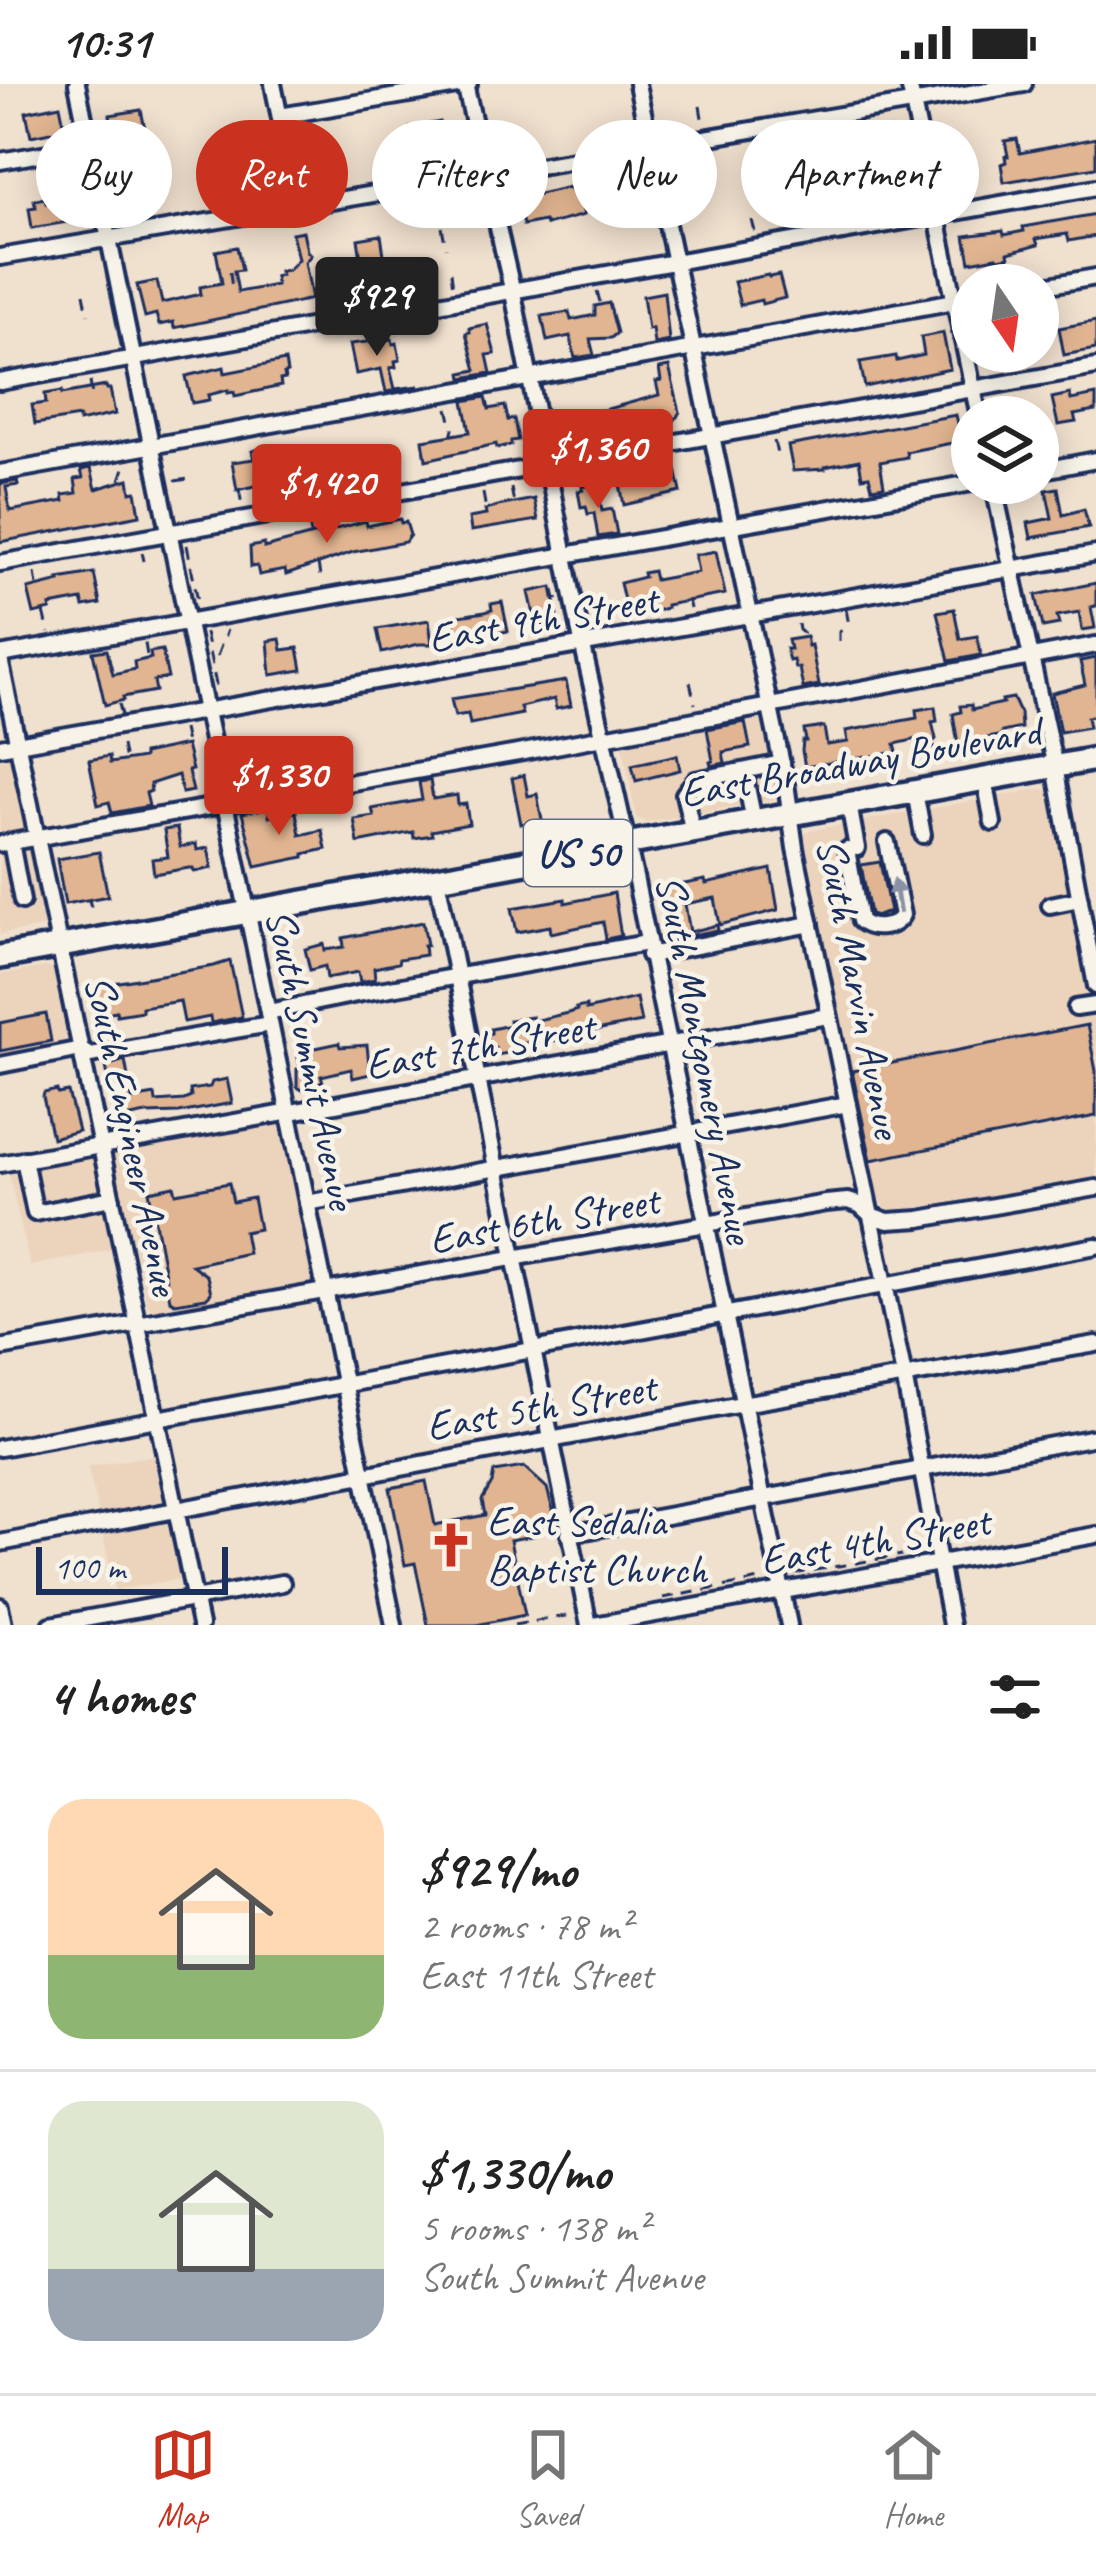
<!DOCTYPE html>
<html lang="en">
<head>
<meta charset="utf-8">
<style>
	body { margin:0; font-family:Caveat,sans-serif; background:#f2f2f2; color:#222; height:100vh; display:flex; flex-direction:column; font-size:45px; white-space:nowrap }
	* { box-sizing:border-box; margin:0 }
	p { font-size:39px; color:#767676 }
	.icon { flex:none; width:66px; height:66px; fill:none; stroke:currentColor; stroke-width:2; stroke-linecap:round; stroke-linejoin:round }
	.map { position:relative; height:1541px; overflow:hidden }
	.panel { display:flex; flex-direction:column; background:#fff; flex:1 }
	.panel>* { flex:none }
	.banner { position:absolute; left:36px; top:36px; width:1026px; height:108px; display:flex; gap:24px }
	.needle { width:78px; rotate:167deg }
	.controls { position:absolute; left:951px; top:180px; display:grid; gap:24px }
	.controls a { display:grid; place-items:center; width:108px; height:108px; border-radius:50%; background:#fff; box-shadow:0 6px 30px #0003; font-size:60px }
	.scale { position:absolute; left:36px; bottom:30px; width:192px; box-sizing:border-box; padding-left:12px; border:6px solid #1b2f5e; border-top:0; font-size:33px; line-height:42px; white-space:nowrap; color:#1b2f5e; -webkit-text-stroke:9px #f7f3e8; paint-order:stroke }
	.price { position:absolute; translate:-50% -102px; padding:0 27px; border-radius:12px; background:#c8321e; color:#fff; font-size:39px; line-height:78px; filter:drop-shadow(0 3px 6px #0008) }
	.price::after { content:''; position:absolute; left:50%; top:72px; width:36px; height:27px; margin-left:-18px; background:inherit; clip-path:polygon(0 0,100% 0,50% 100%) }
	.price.on { background:#222; color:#fff }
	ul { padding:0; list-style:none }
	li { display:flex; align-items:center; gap:36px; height:300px; padding:0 48px }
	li+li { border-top:3px solid #e0e0e0 }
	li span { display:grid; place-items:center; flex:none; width:336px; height:240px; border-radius:36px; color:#555 }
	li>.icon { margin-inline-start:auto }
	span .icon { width:144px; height:144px; fill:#fffc; stroke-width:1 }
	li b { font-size:51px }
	h2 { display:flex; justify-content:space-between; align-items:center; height:144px; padding:0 48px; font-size:51px }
	.chip { padding:0 42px; border-radius:54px; background:#fff; box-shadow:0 6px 30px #0003; font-size:42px; line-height:108px }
	.chip.on { background:#c8321e; color:#fff }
	.status { display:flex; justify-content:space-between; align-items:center; height:84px; padding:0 60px; background:#fff; direction:ltr }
	.status svg { height:33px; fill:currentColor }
	.dock { display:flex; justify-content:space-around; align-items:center; height:168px; border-top:3px solid #e0e0e0; background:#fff; font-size:33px; color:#767676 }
	.dock a { display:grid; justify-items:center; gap:6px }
	.dock .on { color:#c8321e }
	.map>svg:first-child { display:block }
	.built { fill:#ecd3bc }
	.building { fill:#e1b591; stroke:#1b2f5e; stroke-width:3 }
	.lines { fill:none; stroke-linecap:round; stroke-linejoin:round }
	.minor-casing { stroke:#1b2f5e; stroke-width:22 }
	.highway-casing { stroke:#1b2f5e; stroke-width:30 }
	.path { stroke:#1b2f5e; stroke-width:3; stroke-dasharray:12 9; stroke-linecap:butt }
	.minor { stroke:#f7f3e8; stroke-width:14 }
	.highway { stroke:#f7f3e8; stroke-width:21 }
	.oneway { fill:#8991a3 }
	.labels { text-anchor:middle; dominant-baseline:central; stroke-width:9; stroke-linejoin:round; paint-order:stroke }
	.shield { fill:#f7f3e8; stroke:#5d6a87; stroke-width:3 }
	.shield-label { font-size:39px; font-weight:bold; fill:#1b2f5e }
	.street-label { font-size:42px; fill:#1b2f5e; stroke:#f7f3e8 }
	.poi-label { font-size:42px; fill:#1b2f5e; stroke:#f7f3e8; text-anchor:start }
</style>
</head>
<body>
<div class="status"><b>10:31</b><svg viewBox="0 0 49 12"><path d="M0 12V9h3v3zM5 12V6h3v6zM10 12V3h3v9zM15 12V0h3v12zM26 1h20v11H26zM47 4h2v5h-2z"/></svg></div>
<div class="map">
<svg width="1096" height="1541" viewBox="0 0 1096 1541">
	<rect width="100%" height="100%" fill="#f0e0ce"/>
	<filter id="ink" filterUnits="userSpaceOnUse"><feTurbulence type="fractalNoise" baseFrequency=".00833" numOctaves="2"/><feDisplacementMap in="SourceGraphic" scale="24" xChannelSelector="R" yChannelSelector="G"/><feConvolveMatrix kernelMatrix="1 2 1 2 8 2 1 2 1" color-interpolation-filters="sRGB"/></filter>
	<g filter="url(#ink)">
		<!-- built -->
		<g class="built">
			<path d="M766 614 783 704 780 712 770 716 646 738 636 733 619 640Z"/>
			<path d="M14 673 50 836 44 843 0 850V675Z"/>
			<path d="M1043 704 1052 710 1055 720 1096 917V1094L895 1127 885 1123 878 1113 802 755 806 749 813 746Z"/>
			<path d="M46 883 56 886 61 892 77 969 0 984V891Z"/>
			<path d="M276 1037 283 1040 287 1046 318 1196 313 1200 161 1228 152 1227 147 1220 134 1161 30 1182 8 1086Z"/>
			<path d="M160 1370 168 1408 166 1413 159 1420 99 1431 88 1383Z"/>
			<path d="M166 1434 174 1440 185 1494 115 1506 102 1447Z"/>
		</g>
		<!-- building -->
		<g class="building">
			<path d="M60 21 65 45 31 52 26 28Z"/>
			<path d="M141 26 146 49 114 54 110 31Z"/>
			<path d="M440 38 450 78 412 85 409 68 414 67 410 44Z"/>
			<path d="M1096 54V83L1004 98 1001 80 1006 78 1005 72H1008L1005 57 1017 55 1020 69Z"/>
			<path d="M841 61 843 72 853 69 859 97 843 101 838 78 811 82 809 69Z"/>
			<path d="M569 103 570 106 577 104 584 131 546 141 544 137 523 141 517 115Z"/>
			<path d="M837 103 839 118 780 129 777 114Z"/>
			<path d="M45 114 46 119 75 114 79 136 32 144 29 124 36 123 34 116Z"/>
			<path d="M1096 130V152L1069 157 1067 150 1036 155 1038 161 1008 169 1009 173 998 175 997 173 970 178 965 152 1003 147 1004 151 1024 147 1023 143Z"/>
			<path d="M303 147 307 167 311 171 305 178 312 215 174 244 173 238 159 241 156 230 145 233 137 201 157 197 162 219 201 210 200 203 222 199 216 167 237 163 242 186 234 187 238 208 276 201 275 192 281 191 280 187 288 186 298 175 292 149Z"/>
			<path d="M381 151 386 184 395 182 398 198 373 202 368 174 361 175 358 155Z"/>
			<path d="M768 191 769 193 779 191 785 214 762 220 761 216 740 221 734 198Z"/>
			<path d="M664 208 669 257 654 260 652 244 648 245 643 212Z"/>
			<path d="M609 219 617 249 611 254 590 255 594 271 575 274 570 252 547 257 542 232 569 228 571 236 595 231V222Z"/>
			<path d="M1096 237V265L1064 271 1059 244Z"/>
			<path d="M487 240 495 270 487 271 491 289 463 294 462 289 476 286 466 249 470 248 469 244Z"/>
			<path d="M943 249 950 285 865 303 860 278 896 272 897 277 924 271 921 253Z"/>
			<path d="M392 255 393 260 397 259 400 276 395 277 396 283 390 284 395 305 419 302 386 308 381 285 356 290 350 260Z"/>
			<path d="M285 277 287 289 284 290 285 295 280 296 281 302 235 312 234 308 228 309V306L208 311 209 316 192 319 186 292 224 283 225 289Z"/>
			<path d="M669 283 680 328 675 336 594 354V352L568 357 562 329 604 326 659 311 656 298 661 297 659 285Z"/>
			<path d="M106 302 107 305H110L115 330 79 338V333L35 340 32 321 46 319 45 310 62 307V310Z"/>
			<path d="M1070 310 1071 316 1096 311V327L1074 331 1076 338 1058 341 1052 314Z"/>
			<path d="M486 313 489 325 505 322 508 336 514 335 518 356 511 357V361L497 364 496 360 426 376 423 356 470 348 464 317Z"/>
			<path d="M956 331 962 357 906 368 907 373 880 378 884 402 872 404 869 392 862 393 859 376 825 383V385L793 387 788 362Z"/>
			<path d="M263 364 265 372 270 371 272 381 336 368 341 398 321 402 320 398 294 403 293 394 237 406 232 378 254 375 252 367Z"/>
			<path d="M91 384 96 405 129 395 131 408 136 407 140 431 0 458V400L17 397 18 401 6 403 10 427 64 417 63 411 77 409 75 395 83 394 81 386Z"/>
			<path d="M676 385 681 408 624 421 619 395Z"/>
			<path d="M597 400 602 427 612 425 617 450 598 453 594 429 588 430 586 422 581 423 578 407 583 406 582 403Z"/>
			<path d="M1058 404 1063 431 1084 425 1089 443 1031 454 1028 439 1052 434 1046 406Z"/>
			<path d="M534 415 538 436 471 447 469 434 486 431 485 426 498 422Z"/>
			<path d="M400 435 401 439 406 438 410 451 405 458 353 468 286 491 285 486 259 491 257 482 251 483 250 463 264 460V464L366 437 367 442Z"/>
			<path d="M716 467 725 510 666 521V524L628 533 620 499 644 493 643 489 653 487 655 496 698 488 695 471Z"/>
			<path d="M94 489 100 520 84 523 82 516 50 522 51 526 34 530 28 505 60 497 59 495Z"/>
			<path d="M1096 499V522L1091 523 1095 544 1082 546 1079 528 1057 532 1059 540 1043 543 1036 511Z"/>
			<path d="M552 503 558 533 554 534 555 538 540 542 539 538 536 539 529 508Z"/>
			<path d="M502 518 508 547 456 556 453 533 485 528 492 526 491 520Z"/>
			<path d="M954 525 960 555 977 552 981 571 949 577 937 528Z"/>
			<path d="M429 536 432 560H419L382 569 377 545Z"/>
			<path d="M806 553 808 562 811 561 819 601 803 604 799 584H795L793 576 789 577 786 565H790L788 556Z"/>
			<path d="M280 555 282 566 298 564 302 586 271 591 268 557Z"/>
			<path d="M107 566 113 590 135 585 134 578 151 574 150 568 162 566 168 594 154 597 156 607 123 613 124 616 105 621 93 568Z"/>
			<path d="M1096 574V632L1087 633 1089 643 1060 648 1052 609 1085 601 1080 577Z"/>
			<path d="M566 597 571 622 556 625 554 615 520 623 522 630 470 640 468 630 455 632 451 615Z"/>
			<path d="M1013 614 1020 629 1021 644 1002 648 1003 651 958 660 953 630 961 628 960 622 971 621 972 626 1003 619 1002 616Z"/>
			<path d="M935 623 937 637 932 638 936 655 929 662 919 664 917 655 895 660 897 668 805 683 802 667 803 657H806L804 646 824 643 827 661 848 658 846 647 917 634 916 626Z"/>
			<path d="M745 638 750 663 723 668 725 679 711 682 710 678 713 677 707 645Z"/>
			<path d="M186 661 192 686 188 687 193 707 182 709 178 691 150 700 151 707 146 709 149 722 112 729 109 718 98 721 89 676 109 672 110 679 143 674V670Z"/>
			<path d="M677 671 680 686 636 697 632 681Z"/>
			<path d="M524 691 528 712 537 710 542 736 521 740 512 694Z"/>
			<path d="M430 696 433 715 457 711 458 721 466 720 469 740 431 747 432 751 414 754 413 748 358 759 354 735 374 732 372 725 422 716 419 698Z"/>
			<path d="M268 724 269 732 296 728 300 751 322 746 326 765 304 770V773L256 783 242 729Z"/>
			<path d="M177 744 180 763 196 760 197 766 208 764 212 784 194 788 193 784H189L154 790 152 775 168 773 164 746Z"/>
			<path d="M99 768 108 812 65 820 57 775Z"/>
			<path d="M880 778 890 828 877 832 870 830 861 781Z"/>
			<path d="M771 785 778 826 720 841 715 814 685 820 690 848 717 841 718 846 667 856V853L673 852 664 804 705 796 706 800Z"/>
			<path d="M614 809 621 852 606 855 603 838 551 849 550 842 517 848 512 824 565 815V819Z"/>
			<path d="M423 838 427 861H424L425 871 399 875 398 879 374 884 375 895 360 898 358 888 327 894 325 882 310 886 305 865 324 860 325 866 344 863 343 854Z"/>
			<path d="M230 877 242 933 211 939 210 933 184 938 180 917 142 923V927L117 931 116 927 96 931 90 903 214 882Z"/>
			<path d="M636 914 641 938 591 948 592 951 574 955 513 960 514 968 496 971 495 963 489 961 487 950 491 949V945L510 941 509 936 532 933 533 937 568 929 577 926 576 924 586 922V926Z"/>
			<path d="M46 930 51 957 0 967V939Z"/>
			<path d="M1087 941 1096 987V1032L871 1076 852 987Z"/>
			<path d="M339 959 340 963 367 961 370 990 353 994 351 985 321 992 323 998 308 1001 307 1005 302 1006 297 1003V985L300 984 297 968Z"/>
			<path d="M125 976 132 1015 155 1011 156 1018 184 1016 191 1013 190 1006 210 1003 212 998 227 995 232 1019 179 1029 146 1030 116 1036 106 982Z"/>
			<path d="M57 1006 58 1010 68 1008 78 1047 52 1054 43 1013 44 1009Z"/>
			<path d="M229 1099 233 1118 253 1114 259 1145 244 1148 248 1169 192 1181 207 1192 211 1209 206 1214 175 1219 170 1216 149 1107 174 1102 176 1109Z"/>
			<path d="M524 1383 547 1404 554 1430 538 1451 510 1456 525 1531 476 1541H428L415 1479 405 1481 390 1404 426 1397 435 1441 485 1431 482 1416 492 1399 494 1388Z"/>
		</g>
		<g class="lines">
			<!-- minor casing -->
			<g class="minor-casing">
				<g id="minor">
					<path d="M77 0 394 1541"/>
					<path d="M273 0 298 123"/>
					<path d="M465 0 513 209 583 563 635 793 789 1541"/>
					<path d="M637 0 786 699 795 764 904 1292 951 1541"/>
					<path d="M909 0 979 333"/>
					<path d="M280 32 469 0"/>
					<path d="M0 77 89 62"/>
					<path d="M0 173 1024 0"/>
					<path d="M1038 203 1096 193"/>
					<path d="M0 298 1096 103"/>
					<path d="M1038 387 1096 376"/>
					<path d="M0 389 972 214"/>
					<path d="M993 399 1055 683 1096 902"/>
					<path d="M0 479 1096 283"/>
					<path d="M0 571 972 399"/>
					<path d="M0 575 200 1541"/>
					<path d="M0 663 1096 470"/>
					<path d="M737 688 782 679"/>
					<path d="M985 695 993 739"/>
					<path d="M915 708 923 751"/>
					<path d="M849 720 857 764"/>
					<path d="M693 748 684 710 695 696 737 688 746 698 754 737"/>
					<path d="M11 758 22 817"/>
					<path d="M0 760 518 669 1096 561"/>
					<path d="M847 766 860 837C872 847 894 845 902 831L887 758"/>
					<path d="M437 794 589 1541"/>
					<path d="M1050 821 1080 815"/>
					<path d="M649 871 811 840"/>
					<path d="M1076 924 1096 921"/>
					<path d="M268 928 362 909 647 859"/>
					<path d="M0 981 81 965 90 971 270 940"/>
					<path d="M24 1075 35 1129 112 1114"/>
					<path d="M0 1080 828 932"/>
					<path d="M307 1119 848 1020"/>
					<path d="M0 1264 826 1119 848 1117 860 1121 871 1131 888 1137 920 1135 1096 1104"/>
					<path d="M0 1364 1096 1162"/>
					<path d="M569 1450 1096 1353"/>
					<path d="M0 1459 742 1320 1096 1260"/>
					<path d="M0 1522 4 1541"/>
					<path d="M51 1541 282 1499"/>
					<path d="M594 1541 1096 1451"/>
				</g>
			</g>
			<!-- highway casing -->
			<g class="highway-casing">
				<path id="highway" d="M0 873 1096 675"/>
			</g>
			<!-- path -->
			<g class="path">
				<path d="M700 22 703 40"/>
				<path d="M523 97 527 113"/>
				<path d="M853 101 857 130"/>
				<path d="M904 113 918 111"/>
				<path d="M829 123 831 135"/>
				<path d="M752 136 756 152"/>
				<path d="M442 143 446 164"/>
				<path d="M230 188 232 206"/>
				<path d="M451 188 453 204"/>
				<path d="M597 207 600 218"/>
				<path d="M84 209 88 230"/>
				<path d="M388 245 390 255"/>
				<path d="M90 297 92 312"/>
				<path d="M448 324 453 345 451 352"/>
				<path d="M774 357 777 370"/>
				<path d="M120 396 124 384"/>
				<path d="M175 397 189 395V389"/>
				<path d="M511 404 514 419"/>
				<path d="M239 405 242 421"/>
				<path d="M483 409 486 426"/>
				<path d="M309 440 311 450"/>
				<path d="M187 461 199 522"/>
				<path d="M142 468 144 477"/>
				<path d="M318 480 321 499"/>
				<path d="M35 489 37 501"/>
				<path d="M554 506 556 515 560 514"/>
				<path d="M688 515 690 525"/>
				<path d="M846 525 849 541"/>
				<path d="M44 528 49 549"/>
				<path d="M798 540 799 546 806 551"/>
				<path d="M205 549 218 610"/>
				<path d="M839 557V548L847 543"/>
				<path d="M145 559 147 572H149"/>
				<path d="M217 572 227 546"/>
				<path d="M690 598 695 620"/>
				<path d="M119 620 122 631"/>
				<path d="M183 645 186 659"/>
				<path d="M122 661 125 677"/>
				<path d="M934 662 936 671"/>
				<path d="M957 667 1009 658"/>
				<path d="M819 684 820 692"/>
				<path d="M89 816 91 823"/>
				<path d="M793 1490 902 1471"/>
				<path d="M663 1514 766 1495"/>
				<path d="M514 1541 571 1531"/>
			</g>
			<!-- minor -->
			<use href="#minor" class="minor"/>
			<!-- highway -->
			<use href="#highway" class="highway"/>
		</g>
		<!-- one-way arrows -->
		<defs><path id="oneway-solid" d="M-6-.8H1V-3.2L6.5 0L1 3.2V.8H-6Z" transform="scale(3)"/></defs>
		<use class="oneway" href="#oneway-solid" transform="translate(897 812) rotate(-99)"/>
	</g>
	<!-- icons -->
	<defs>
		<g id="church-bare" transform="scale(3.6)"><path d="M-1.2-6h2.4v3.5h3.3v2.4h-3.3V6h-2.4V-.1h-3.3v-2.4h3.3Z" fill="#c8321e" stroke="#f7f3e8" stroke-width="2.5" paint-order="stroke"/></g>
	</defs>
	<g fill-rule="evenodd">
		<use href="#church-bare" x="451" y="1461"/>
	</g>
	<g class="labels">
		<!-- shield labels -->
		<rect class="shield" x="524" y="736" width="108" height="66" rx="9"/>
		<g class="shield-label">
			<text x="578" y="769">US 50</text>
		</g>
		<!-- street labels -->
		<g class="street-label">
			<text transform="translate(543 535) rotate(-10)">East 9th Street</text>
			<text transform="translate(860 678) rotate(-10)">East Broadway Boulevard</text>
			<text transform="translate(859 904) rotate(79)">South Marvin Avenue</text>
			<text transform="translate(480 962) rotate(-10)">East 7th Street</text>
			<text transform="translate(311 975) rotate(78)">South Summit Avenue</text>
			<text transform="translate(705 975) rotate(79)">South Montgomery Avenue</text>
			<text transform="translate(132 1051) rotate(78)">South Engineer Avenue</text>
			<text transform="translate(544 1136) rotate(-10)">East 6th Street</text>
			<text transform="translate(541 1323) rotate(-10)">East 5th Street</text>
			<text transform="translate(875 1457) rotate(-10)">East 4th Street</text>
		</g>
		<!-- poi labels -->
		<g class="poi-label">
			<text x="487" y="1437">East Sedalia<tspan x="487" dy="48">Baptist Church</tspan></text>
		</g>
	</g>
</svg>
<div class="controls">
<a><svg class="needle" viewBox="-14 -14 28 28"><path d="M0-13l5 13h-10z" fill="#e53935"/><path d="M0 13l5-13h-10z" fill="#767676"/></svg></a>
<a><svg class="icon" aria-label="layers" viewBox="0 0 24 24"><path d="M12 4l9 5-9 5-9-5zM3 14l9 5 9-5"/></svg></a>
</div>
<div class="scale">100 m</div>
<b class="price on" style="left:377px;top:275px">$929</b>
<b class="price" style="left:598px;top:427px">$1,360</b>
<b class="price" style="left:327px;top:462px">$1,420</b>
<b class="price" style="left:279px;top:754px">$1,330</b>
<div class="banner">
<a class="chip">Buy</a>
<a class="chip on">Rent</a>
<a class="chip">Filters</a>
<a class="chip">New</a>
<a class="chip">Apartment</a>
</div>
</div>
<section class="panel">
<h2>4 homes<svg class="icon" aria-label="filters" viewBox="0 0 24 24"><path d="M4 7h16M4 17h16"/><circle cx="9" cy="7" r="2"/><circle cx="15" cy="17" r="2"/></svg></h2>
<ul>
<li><span style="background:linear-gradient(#ffd9b3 65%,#8fb573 0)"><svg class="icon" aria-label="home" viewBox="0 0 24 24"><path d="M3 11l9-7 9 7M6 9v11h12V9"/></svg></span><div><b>$929/mo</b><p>2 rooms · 78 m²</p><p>East 11th Street</p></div></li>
<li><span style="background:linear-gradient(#dfe7d0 70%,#9aa5b1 0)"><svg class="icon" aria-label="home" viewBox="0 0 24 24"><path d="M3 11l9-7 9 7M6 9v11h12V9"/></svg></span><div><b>$1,330/mo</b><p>5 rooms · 138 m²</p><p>South Summit Avenue</p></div></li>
</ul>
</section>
<nav class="dock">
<a class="on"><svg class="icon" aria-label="map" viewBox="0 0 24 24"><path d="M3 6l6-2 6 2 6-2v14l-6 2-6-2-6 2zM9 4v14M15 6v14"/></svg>Map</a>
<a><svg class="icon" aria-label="saved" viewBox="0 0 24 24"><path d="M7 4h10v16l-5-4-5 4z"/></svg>Saved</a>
<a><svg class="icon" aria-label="home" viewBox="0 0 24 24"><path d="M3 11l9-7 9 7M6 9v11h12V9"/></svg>Home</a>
</nav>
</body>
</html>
